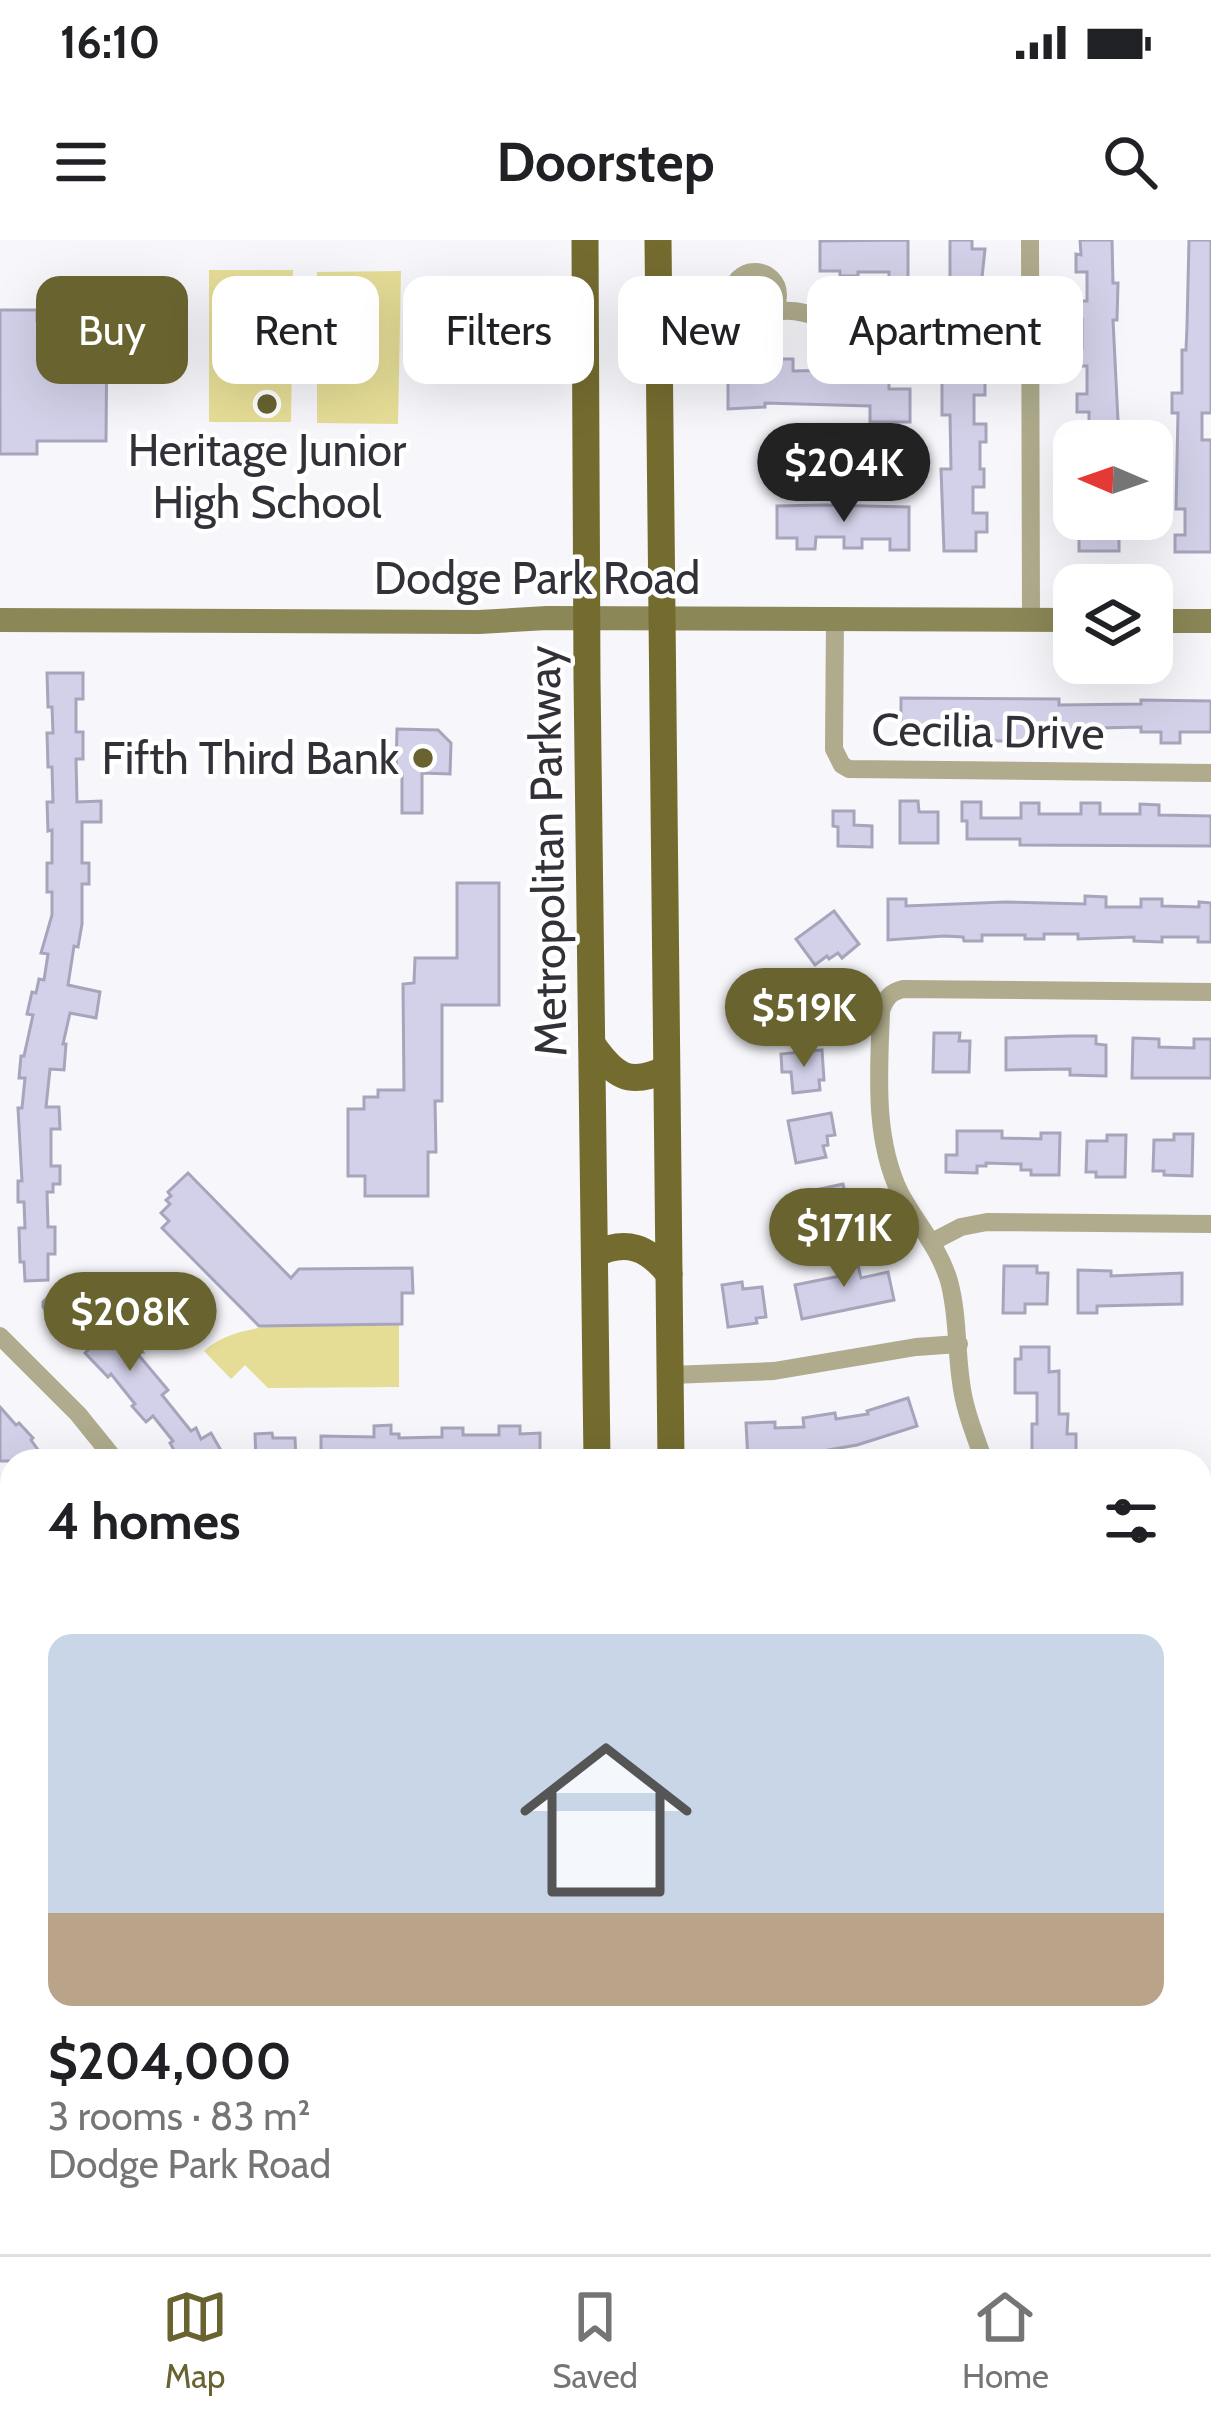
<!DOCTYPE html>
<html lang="en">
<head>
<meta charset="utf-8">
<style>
	body { margin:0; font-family:Cabin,sans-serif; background:#f2f2f2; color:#202124; height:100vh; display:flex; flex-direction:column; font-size:45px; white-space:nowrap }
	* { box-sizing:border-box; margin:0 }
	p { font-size:39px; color:#757577 }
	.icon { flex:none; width:66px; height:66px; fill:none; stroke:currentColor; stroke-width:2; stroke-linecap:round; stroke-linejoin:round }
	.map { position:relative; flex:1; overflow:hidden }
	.details { position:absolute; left:0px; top:1209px; width:1212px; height:807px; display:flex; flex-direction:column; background:#fff; border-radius:36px 36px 0 0; box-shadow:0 12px 48px #0002 }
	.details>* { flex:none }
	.guide { position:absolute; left:36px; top:36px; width:1140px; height:108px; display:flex; gap:24px }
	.needle { width:78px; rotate:272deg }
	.buttons { position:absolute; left:1053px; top:180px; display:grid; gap:24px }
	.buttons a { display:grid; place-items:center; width:120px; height:120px; border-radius:24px; background:#fff; box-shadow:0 12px 48px #0002; font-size:60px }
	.price { position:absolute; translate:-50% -102px; padding:0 27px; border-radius:42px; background:#696330; color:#fff; font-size:39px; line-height:78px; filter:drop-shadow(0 3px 6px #0008) }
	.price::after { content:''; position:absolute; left:50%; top:72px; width:36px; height:27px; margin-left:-18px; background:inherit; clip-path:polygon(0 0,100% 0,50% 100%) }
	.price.active { background:#222; color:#fff }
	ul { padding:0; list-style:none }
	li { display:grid; align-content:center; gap:24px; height:636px; padding:0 48px }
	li+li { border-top:3px solid #e0e0e0 }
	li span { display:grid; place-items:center; height:372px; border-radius:24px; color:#555 }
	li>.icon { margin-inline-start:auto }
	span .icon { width:216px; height:216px; fill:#fffc; stroke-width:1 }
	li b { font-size:51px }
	h2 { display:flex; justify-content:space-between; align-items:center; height:144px; padding:0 48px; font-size:51px }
	.tag { padding:0 42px; border-radius:24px; background:#fff; box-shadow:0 12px 48px #0002; font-size:42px; line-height:108px }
	.tag.active { background:#696330; color:#fff }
	.status { display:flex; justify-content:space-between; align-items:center; height:84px; padding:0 60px; background:#fff; direction:ltr }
	.status svg { height:33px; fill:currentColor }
	header { display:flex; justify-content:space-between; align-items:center; height:156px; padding:0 48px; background:#fff; font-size:54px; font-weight:700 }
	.tabs { display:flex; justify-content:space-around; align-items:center; height:168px; border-top:3px solid #e0e0e0; background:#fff; font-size:33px; color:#757577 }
	.tabs a { display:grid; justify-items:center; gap:6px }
	.tabs .active { color:#696330 }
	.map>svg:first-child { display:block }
	.green { fill:#e5dd96 }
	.building { fill:#d2d1e9; stroke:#a6a5bc; stroke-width:3 }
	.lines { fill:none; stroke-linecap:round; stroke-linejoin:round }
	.street { stroke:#afab8c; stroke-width:18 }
	.secondary { stroke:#8c8757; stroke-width:24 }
	.primary { stroke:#746c2f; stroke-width:27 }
	.poi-dot { fill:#696330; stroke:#fff; stroke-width:4.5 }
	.labels { text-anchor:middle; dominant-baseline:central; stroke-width:9; stroke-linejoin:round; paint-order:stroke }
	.poi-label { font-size:45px; fill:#31313a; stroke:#fff }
	.street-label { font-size:45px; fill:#31313a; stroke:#fff }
</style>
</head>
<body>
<div class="status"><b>16:10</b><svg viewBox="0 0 49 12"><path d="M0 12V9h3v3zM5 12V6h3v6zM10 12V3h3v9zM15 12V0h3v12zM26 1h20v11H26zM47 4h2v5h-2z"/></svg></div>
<header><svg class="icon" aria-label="menu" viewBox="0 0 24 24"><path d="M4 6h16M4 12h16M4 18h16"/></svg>Doorstep<svg class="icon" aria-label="search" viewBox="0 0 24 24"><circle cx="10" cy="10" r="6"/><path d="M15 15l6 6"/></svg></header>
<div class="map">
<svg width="1211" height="2014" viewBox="0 0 1211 2014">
	<rect width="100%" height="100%" fill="#f6f6fb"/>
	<!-- green -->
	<g class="green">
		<path d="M209 30H293L291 182H209Z"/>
		<path d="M401 31 398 184 317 183V32Z"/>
		<path d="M399 1084V1147L268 1148 245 1125 231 1139 204 1111C242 1074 345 1085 399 1084Z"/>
	</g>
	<!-- building -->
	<g class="building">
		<path d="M908 0V43H889V32H858V36H840V31H820V1Z"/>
		<path d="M950 0H972V9H985L981 47H950Z"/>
		<path d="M1080 0H1112L1113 43H1118L1117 80H1113L1119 201H1089V172H1077V154H1087V126H1078L1077 108H1082V79H1077L1078 61H1087V32H1076V14L1081 15Z"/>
		<path d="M1189 0H1211V173H1202V200H1211V312H1175V295H1185V269H1176L1178 173H1172V153H1182V110H1186L1187 86Z"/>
		<path d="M0 70H37V81H107L106 201H37V214H0Z"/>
		<path d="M774 119H793V131L841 130V137L889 138V149H910V182H870V166L765 163V167L728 169V124H747V131H774Z"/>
		<path d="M942 137H985V155H974V184H986V202H980V229H984V247H973V273H987V292H976V311H944L941 229H951L950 175H942Z"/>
		<path d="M824 265 909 267V310H890V299H862V308H844V297H816L815 309H797V298H777V266Z"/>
		<path d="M1088 279H1119V311H1079V293H1088Z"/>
		<path d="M47 433H83V459H76V492H83V519H76L77 562 101 561V582H82V623H89V644H82V684L78 707 74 706 68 745 100 752 96 778 70 773 63 804H66L64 830 50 829 46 867H59L60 889H51V926H60V944H53V952H47L48 987H55V1014H48V1040L25 1041 24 1022H20L19 988H25L24 962H18V941H22L18 868H22L25 838H19L21 816H24L33 775 27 774 32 752 36 753 39 739 44 740 48 714 41 713 52 675V652H47V623H52V590L48 591 47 562H53L52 527H48L47 493H53L52 467H48Z"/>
		<path d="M901 458 1059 459V465L1141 464V460L1211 461V492H1180V503H1161V492H1141V487L1100 488V501H1081V491H1039V501H978V490H920V501L901 500Z"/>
		<path d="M397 489 438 490 451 503 450 534 422 533V573H402V533L396 532Z"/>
		<path d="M900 561H918L919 572H938V603H900Z"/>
		<path d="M962 562H981V578H1021V563H1039V574H1081V563H1100V574H1140V564L1159 565V575L1211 576V606L1020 605V599H967V581H962Z"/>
		<path d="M833 571H854V585L872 586V607L838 606V587L833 586Z"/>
		<path d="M457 643H499V765H442V861H435L436 912H428V956H365V936H348V869H364V857H378V850H404L403 744 414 743 415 718H457Z"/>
		<path d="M1085 656 1106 657V667H1141V659H1162V666L1199 667V662L1211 663V702H1198V697H1162V702L1134 701V697L1078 699V694H1044V699H1025V695H982V701H964L963 697 944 696 888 700V659H906V666L1005 662 1085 664Z"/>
		<path d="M834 671 859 704 842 718 838 713 829 719 827 716 815 725 796 699Z"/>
		<path d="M789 742 818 747 812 781 783 775Z"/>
		<path d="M934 793H960L959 801H970L969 832H933Z"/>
		<path d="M1070 796H1096V804L1106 805V836L1070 835V829L1006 830V798Z"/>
		<path d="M1133 798 1159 799V807L1194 808V799H1211V838H1132Z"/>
		<path d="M822 810 824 840H819L820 850 793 853 791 832H782L781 814Z"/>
		<path d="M831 873 835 895 827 896 828 905 823 906 826 917 796 923 788 881Z"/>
		<path d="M957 891H1002V898L1041 899V893H1060L1059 935H1031V930H1021V924L986 923V926H977V933L946 932V915H957Z"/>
		<path d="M1174 894H1193L1192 936 1164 935V931H1153L1154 900H1174Z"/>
		<path d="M1107 895H1126L1125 937H1096V932H1086L1087 901H1107Z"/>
		<path d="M188 933 291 1038 299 1029 412 1028 413 1053H402V1084L259 1086 162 988 169 981 161 973 170 964 166 960 171 956 168 952Z"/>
		<path d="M843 944 850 975 844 976 846 985 816 991 811 969 805 971 801 953Z"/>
		<path d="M853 1004 861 1038 888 1032 894 1060 802 1079 795 1045 845 1035 839 1007Z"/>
		<path d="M1004 1026H1037V1033H1048L1047 1064H1025V1073H1003Z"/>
		<path d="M1078 1030 1111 1031V1036L1182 1033V1064L1097 1066V1073H1078Z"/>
		<path d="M66 1040 84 1059 79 1064 106 1093 115 1084 142 1112H136L168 1150 162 1155 191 1191 196 1188 201 1199 211 1193 227 1221H180L170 1203 173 1201 153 1176 146 1182 132 1166 135 1164 111 1134 108 1137 85 1113 89 1109 67 1086 64 1089 43 1067V1062Z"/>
		<path d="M742 1042 743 1049 762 1047 766 1077 756 1078 757 1083 728 1087 722 1045Z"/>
		<path d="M1021 1107H1049V1132L1059 1131V1174H1068L1067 1194H1076V1214L1032 1213V1184H1037V1153H1015V1119H1021Z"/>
		<path d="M908 1158 917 1186 857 1205 828 1210 830 1218 810 1221 809 1211 766 1213V1221H748L746 1183 775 1182V1188L804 1187 803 1178 835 1173 836 1179 868 1174 867 1171Z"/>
		<path d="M0 1167 16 1185 19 1183 33 1198 31 1200 46 1221H0Z"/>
		<path d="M391 1185V1194H399V1198L442 1197V1188H463V1195H499V1186H520V1194L540 1193V1221H321V1196L374 1197V1186Z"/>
		<path d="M272 1193 273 1198H295L296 1221H256L255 1194Z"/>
	</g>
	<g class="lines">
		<!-- street -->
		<g class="street">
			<path d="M1030 0 1031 380"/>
			<circle cx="755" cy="55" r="23"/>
			<path d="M767 74C794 65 814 77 841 83 902 99 967 92 1030 92"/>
			<path d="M835 379 834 509 842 525 849 529 1211 533"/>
			<path d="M932 1002 961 987 987 982 1211 984"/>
			<path d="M0 1096 78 1174 116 1221"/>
			<path d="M670 1135 774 1131 916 1107 959 1104"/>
			<path d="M984 1221C975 1195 964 1169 961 1142 956 1108 958 1074 949 1041 939 1007 916 983 900 953 873 897 879 831 881 771 885 759 890 752 903 749L1211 752"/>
			<path d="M0 1756 12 1755"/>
			<path d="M1200 1772H1211"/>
			<path d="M98 2004V2014"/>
			<path d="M739 2004 1211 2013"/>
			<path d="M0 2005 85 2004"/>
		</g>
		<!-- secondary -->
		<g class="secondary">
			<path d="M0 380 479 382 547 378 1074 380"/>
			<path d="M1152 381H1211"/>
		</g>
		<!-- primary -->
		<g class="primary">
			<path d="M585 0 587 438 597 1221"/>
			<path d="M658 0 671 1221"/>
			<path d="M592 804C614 836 629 847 666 829"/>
			<path d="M595 1014C626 999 648 1007 669 1034"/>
			<path d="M608 2004V2014"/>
			<path d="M682 2004V2014"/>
		</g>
	</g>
	<!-- markers -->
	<g class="poi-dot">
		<circle cx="267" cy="164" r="12"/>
		<circle cx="423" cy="518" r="12"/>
	</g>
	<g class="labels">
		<!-- poi labels -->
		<g class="poi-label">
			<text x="267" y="210">Heritage Junior<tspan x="267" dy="52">High School</tspan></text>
			<text x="399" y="518" text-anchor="end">Fifth Third Bank</text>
		</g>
		<!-- street labels -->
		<g class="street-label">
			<text x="537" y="338">Dodge Park Road</text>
			<text transform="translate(988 491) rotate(1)">Cecilia Drive</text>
			<text transform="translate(547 611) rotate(-91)">Metropolitan Parkway</text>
		</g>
	</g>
</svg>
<div class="buttons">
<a><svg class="needle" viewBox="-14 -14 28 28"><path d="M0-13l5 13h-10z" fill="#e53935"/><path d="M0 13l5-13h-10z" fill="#757577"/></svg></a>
<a><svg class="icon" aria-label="layers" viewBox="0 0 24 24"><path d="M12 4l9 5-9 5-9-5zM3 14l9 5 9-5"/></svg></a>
</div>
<b class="price active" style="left:844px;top:285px">$204K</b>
<b class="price" style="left:804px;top:830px">$519K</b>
<b class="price" style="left:844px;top:1050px">$171K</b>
<b class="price" style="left:130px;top:1134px">$208K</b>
<div class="guide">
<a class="tag active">Buy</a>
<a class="tag">Rent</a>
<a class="tag">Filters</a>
<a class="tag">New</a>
<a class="tag">Apartment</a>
</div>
<section class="details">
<h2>4 homes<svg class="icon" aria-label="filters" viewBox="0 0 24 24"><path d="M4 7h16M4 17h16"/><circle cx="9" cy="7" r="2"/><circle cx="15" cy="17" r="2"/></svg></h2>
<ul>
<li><span style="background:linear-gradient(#c9d6e8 75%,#b9a48a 0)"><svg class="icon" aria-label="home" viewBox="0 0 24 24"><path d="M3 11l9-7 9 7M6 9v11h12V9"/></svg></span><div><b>$204,000</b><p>3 rooms · 83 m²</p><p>Dodge Park Road</p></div></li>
</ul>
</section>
</div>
<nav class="tabs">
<a class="active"><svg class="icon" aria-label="map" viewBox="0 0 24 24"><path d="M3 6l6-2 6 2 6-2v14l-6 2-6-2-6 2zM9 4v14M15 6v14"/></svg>Map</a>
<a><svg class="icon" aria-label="saved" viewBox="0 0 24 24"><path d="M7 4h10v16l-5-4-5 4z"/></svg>Saved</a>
<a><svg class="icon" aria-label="home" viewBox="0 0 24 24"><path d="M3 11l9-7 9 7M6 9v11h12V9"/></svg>Home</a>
</nav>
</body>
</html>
